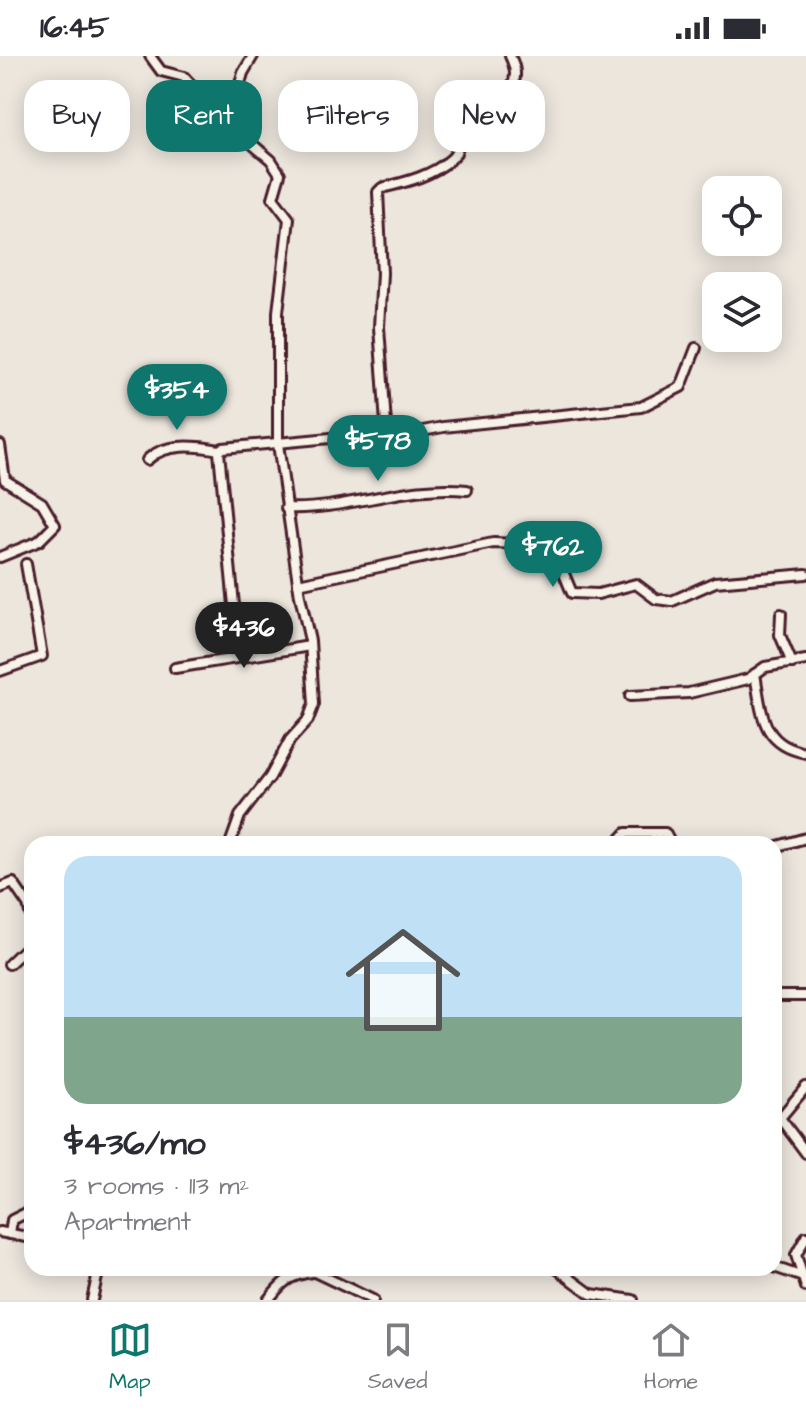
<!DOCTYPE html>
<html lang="en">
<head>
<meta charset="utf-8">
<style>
	body { margin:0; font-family:"Architects Daughter",sans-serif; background:#f2f2f3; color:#2b2b33; height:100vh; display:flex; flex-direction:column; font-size:30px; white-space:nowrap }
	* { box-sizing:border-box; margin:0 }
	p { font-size:26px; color:#7c7c81 }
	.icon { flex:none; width:44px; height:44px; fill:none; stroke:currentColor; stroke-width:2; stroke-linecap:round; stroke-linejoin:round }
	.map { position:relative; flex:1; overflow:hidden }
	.panel { position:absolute; left:24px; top:780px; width:758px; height:440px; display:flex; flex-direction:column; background:#fff; border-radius:24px; box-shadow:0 4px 20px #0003 }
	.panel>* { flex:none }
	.banner { position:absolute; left:24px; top:24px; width:758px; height:72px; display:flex; gap:16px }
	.controls { position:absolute; left:702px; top:120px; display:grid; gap:16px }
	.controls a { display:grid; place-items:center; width:80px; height:80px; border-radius:16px; background:#fff; box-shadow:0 4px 20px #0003; font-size:40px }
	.price { position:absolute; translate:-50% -68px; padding:0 18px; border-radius:28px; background:#0f766e; color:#fff; font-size:26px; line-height:52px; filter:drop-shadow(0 2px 4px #0008) }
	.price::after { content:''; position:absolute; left:50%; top:48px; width:24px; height:18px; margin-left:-12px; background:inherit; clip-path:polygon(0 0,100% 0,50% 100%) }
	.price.current { background:#222; color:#fff }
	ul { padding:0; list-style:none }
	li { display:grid; align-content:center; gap:16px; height:424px; padding:0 40px }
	li span { display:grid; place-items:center; height:248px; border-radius:24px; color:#555 }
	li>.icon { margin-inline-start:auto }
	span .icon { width:144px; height:144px; fill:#fffc; stroke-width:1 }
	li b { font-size:34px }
	.pill { padding:0 28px; border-radius:24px; background:#fff; box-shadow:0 4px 20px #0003; font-size:28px; line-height:72px }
	.pill.current { background:#0f766e; color:#fff }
	.status { display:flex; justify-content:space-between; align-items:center; height:56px; padding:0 40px; background:#fff; direction:ltr }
	.status svg { height:22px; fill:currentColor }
	.dock { display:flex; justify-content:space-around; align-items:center; height:112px; border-top:2px solid #e1e1e2; background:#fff; font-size:22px; color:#7c7c81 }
	.dock a { display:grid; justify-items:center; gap:4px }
	.dock .current { color:#0f766e }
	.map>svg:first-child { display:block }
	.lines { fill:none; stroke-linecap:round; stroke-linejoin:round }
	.minor-casing { stroke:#4a1f2b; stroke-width:14 }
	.minor { stroke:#f7f3e8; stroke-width:8 }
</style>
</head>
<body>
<div class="status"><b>16:45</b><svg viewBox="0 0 49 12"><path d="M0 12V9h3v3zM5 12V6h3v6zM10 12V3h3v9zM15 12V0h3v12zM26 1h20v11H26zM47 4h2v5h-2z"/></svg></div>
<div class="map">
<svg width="806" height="1244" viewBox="0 0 806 1244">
	<rect width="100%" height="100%" fill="#ece6dd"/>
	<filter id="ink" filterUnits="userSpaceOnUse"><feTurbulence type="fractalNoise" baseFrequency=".0125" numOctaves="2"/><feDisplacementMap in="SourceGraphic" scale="16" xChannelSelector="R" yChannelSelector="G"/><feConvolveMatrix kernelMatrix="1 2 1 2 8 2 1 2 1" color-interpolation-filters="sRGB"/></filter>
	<g filter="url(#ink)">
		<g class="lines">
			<!-- minor casing -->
			<g class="minor-casing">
				<g id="minor">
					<path d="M150 0 161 15 184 21 219 60 271 104 280 118 273 142 289 163 278 256V388L300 540 310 585 314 648 308 664 290 684 270 721 240 760 230 788"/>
					<path d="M229 67 243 17 253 0"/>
					<path d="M387 382 379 271 382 217 378 136 382 132C406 126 432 120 451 103 462 94 456 80 463 69 482 43 531 42 510 0"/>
					<path d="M0 389 5 424 42 447 55 469 39 485 0 501"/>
					<path d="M147 404C165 386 197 390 220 394"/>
					<path d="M286 452C347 455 407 427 467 434"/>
					<path d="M298 528 493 487 552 489 572 537 598 538 636 528 656 543 672 545 715 526 806 518"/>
					<path d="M234 549 219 396 223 392 352 380 387 382 443 371 641 351 681 331 696 292"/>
					<path d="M781 558 780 579 792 607"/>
					<path d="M175 612 310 590"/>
					<path d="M0 615 42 600 26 508"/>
					<path d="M755 618C762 657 761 689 806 697"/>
					<path d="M630 640 689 637 748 623 765 611 806 604"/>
					<path d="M616 788 626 777H665L671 788"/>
					<path d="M774 791 806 782"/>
					<path d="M0 832 13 827 28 849 32 864"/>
					<path d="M9 908 32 886"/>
					<path d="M774 940H806"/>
					<path d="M806 1031 780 1062 806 1097"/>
					<path d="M0 1176 32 1182"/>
					<path d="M10 1178 12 1164 32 1154"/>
					<path d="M806 1181 796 1199 806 1231"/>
					<path d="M774 1211 803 1221"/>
					<path d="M306 1212 373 1244"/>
					<path d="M556 1212 591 1238 633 1244"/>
					<path d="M92 1244 97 1221"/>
					<path d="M268 1244C282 1226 289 1219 312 1216"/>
				</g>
			</g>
			<!-- minor -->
			<use href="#minor" class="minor"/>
		</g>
	</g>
</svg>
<div class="controls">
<a><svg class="icon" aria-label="locate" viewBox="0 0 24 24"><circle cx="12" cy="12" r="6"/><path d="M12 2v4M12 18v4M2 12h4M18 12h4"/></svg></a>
<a><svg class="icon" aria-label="layers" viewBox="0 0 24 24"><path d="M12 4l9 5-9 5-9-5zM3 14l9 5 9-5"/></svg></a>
</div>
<b class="price" style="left:177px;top:376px">$354</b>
<b class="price" style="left:378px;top:427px">$578</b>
<b class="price" style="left:553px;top:533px">$762</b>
<b class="price current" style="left:244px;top:614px">$436</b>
<div class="banner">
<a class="pill">Buy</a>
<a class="pill current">Rent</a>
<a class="pill">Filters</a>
<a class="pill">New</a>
</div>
<section class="panel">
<ul>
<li><span style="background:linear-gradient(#bfe0f5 65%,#7fa58c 0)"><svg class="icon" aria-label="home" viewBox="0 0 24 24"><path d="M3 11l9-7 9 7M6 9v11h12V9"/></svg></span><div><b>$436/mo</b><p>3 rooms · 113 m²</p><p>Apartment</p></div></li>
</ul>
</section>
</div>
<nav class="dock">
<a class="current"><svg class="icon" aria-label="map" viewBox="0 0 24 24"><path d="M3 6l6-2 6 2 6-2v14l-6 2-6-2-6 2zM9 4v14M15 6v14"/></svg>Map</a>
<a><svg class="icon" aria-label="saved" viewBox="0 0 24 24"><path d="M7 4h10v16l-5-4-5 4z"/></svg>Saved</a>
<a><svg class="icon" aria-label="home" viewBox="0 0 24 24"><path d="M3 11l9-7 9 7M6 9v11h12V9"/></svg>Home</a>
</nav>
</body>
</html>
